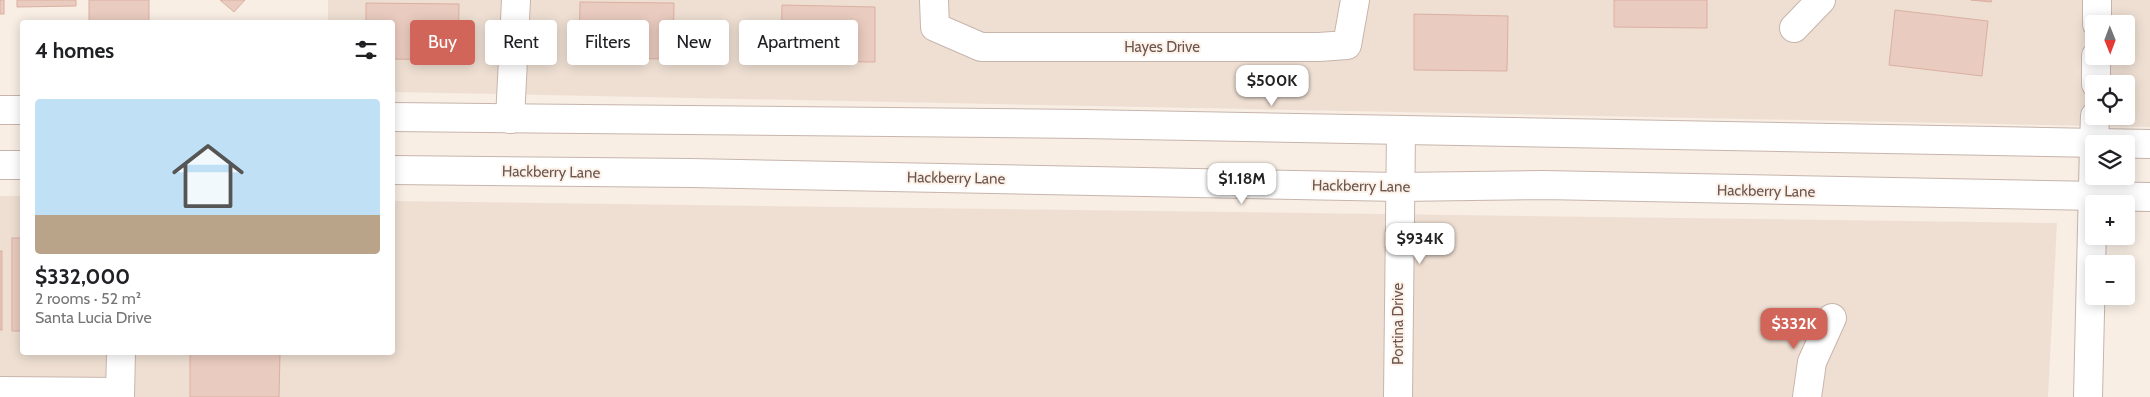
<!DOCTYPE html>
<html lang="en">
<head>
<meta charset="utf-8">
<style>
	body { margin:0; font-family:Cabin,sans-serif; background:#f2f2f2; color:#202124; height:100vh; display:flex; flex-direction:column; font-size:19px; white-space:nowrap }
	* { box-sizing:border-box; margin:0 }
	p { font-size:16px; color:#757577 }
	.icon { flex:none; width:28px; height:28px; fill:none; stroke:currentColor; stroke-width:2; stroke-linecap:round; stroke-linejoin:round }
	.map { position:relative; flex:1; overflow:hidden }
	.side { position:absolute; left:20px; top:20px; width:375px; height:335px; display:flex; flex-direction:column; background:#fff; border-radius:5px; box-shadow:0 2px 12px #0003 }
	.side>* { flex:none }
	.hud { position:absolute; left:410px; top:20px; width:475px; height:45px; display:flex; gap:10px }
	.needle { width:32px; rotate:179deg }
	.tools { position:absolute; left:2085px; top:15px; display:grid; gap:10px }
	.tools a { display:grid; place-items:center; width:50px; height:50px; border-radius:5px; background:#fff; box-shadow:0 2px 12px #0003; font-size:25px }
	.price { position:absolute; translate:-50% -42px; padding:0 11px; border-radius:10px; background:#fff; color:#222; font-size:16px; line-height:32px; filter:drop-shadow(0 1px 2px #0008) }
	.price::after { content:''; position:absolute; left:50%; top:30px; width:15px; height:11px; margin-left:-8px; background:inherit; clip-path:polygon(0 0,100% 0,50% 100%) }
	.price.on { background:#d2655a; color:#fff }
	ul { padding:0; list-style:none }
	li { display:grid; align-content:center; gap:10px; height:265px; padding:0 15px }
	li+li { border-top:1px solid #e0e0e0 }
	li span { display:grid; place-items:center; height:155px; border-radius:5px; color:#555 }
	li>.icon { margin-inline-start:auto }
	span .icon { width:90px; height:90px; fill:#fffc; stroke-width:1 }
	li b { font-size:21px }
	h2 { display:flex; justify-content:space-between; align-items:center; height:60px; padding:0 15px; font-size:21px }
	.tag { padding:0 18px; border-radius:5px; background:#fff; box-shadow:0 2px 12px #0003; font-size:18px; line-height:45px }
	.tag.on { background:#d2655a; color:#fff }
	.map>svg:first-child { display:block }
	.residential { fill:#efdfd3; fill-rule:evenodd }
	.building { fill:#eacbbf; stroke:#dab0a2 }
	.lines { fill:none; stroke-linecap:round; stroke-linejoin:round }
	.minor-casing { stroke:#c7b5ac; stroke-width:30 }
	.minor { stroke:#fff; stroke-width:28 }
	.labels { text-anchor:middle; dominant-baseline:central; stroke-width:4; stroke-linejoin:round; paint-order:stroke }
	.street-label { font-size:15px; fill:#6d554d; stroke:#fcf2e9 }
</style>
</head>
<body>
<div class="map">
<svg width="2150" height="397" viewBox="0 0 2150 397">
	<rect width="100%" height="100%" fill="#f8eee4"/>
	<!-- residential -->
	<g class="residential">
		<path d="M328 0H2150V127L393 92 392 22H328ZM2094 24H2126V56H2094ZM2094 84H2126V116H2094Z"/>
		<path d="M0 196H22V352H392L393 201 2057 223 2048 397H0Z"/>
	</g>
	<!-- building -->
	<g class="building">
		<rect x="0" y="0" width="4" height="14"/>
		<path d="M17 0H76V6L17 7Z"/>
		<rect x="89" y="0" width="60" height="22"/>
		<path d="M220 0H245L234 12Z"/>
		<path d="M1614 0H1707V28L1614 27Z"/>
		<path d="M1971 0H1992L1991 2Z"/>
		<path d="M580 2 674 3 673 59 579 58Z"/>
		<path d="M366 3 459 4 458 60 392 59V22H366Z"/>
		<path d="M782 5 875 7V62L781 61Z"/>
		<path d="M1895 10 1988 21 1982 76 1889 65Z"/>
		<path d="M1414 14 1508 16 1507 71 1414 70Z"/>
		<rect x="12" y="238" width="10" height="93"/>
		<rect x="0" y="251" width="2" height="79"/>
		<path d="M190 352 280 353 279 397H190Z"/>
	</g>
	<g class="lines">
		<!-- minor casing -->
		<g class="minor-casing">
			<g id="minor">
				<path d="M934 0 935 27 981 47H1319L1347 45 1355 0"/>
				<path d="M2097 24V0"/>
				<path d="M1794 28 1821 0"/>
				<path d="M2096 84V56"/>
				<path d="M0 110H22"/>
				<path d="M392 117 1083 124 2150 144"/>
				<path d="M510 119 516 0"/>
				<path d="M2094 144 2095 116"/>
				<path d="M0 165H22"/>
				<path d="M392 170 691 173 1399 187 1544 185 2150 197"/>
				<path d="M0 391 120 392"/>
				<path d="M120 397 121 352"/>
				<path d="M1398 397 1401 131"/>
				<path d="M1807 397 1812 362 1832 318"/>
				<path d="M2088 397 2094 145"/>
			</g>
		</g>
		<!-- minor -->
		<use href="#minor" class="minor"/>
	</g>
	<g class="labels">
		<!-- street labels -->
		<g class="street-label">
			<text x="1162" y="47">Hayes Drive</text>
			<text transform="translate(551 172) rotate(1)">Hackberry Lane</text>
			<text transform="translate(956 178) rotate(1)">Hackberry Lane</text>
			<text transform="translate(1361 186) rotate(1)">Hackberry Lane</text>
			<text transform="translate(1766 191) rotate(1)">Hackberry Lane</text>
			<text transform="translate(1398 324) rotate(-90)">Portina Drive</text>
		</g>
	</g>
</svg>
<div class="tools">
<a><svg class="needle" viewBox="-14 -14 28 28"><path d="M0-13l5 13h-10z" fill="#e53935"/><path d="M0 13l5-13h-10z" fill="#757577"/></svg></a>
<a><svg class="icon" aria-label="locate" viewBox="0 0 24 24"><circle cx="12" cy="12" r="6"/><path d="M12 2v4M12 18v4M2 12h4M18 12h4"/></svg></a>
<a><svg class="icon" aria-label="layers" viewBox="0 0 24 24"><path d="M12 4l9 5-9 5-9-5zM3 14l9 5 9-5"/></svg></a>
<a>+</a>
<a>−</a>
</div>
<b class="price" style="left:1272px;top:107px">$500K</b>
<b class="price" style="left:1242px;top:205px">$1.18M</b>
<b class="price" style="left:1420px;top:265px">$934K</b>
<b class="price on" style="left:1794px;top:350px">$332K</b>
<div class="hud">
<a class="tag on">Buy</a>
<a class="tag">Rent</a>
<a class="tag">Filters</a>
<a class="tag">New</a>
<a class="tag">Apartment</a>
</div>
<section class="side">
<h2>4 homes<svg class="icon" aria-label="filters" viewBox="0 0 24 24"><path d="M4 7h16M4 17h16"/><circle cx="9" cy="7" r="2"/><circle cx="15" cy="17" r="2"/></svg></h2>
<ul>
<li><span style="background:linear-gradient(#bfe0f5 75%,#b9a48a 0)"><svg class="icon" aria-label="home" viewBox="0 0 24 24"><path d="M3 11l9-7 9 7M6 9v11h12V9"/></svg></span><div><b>$332,000</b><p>2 rooms · 52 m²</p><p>Santa Lucia Drive</p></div></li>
</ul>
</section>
</div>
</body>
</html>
